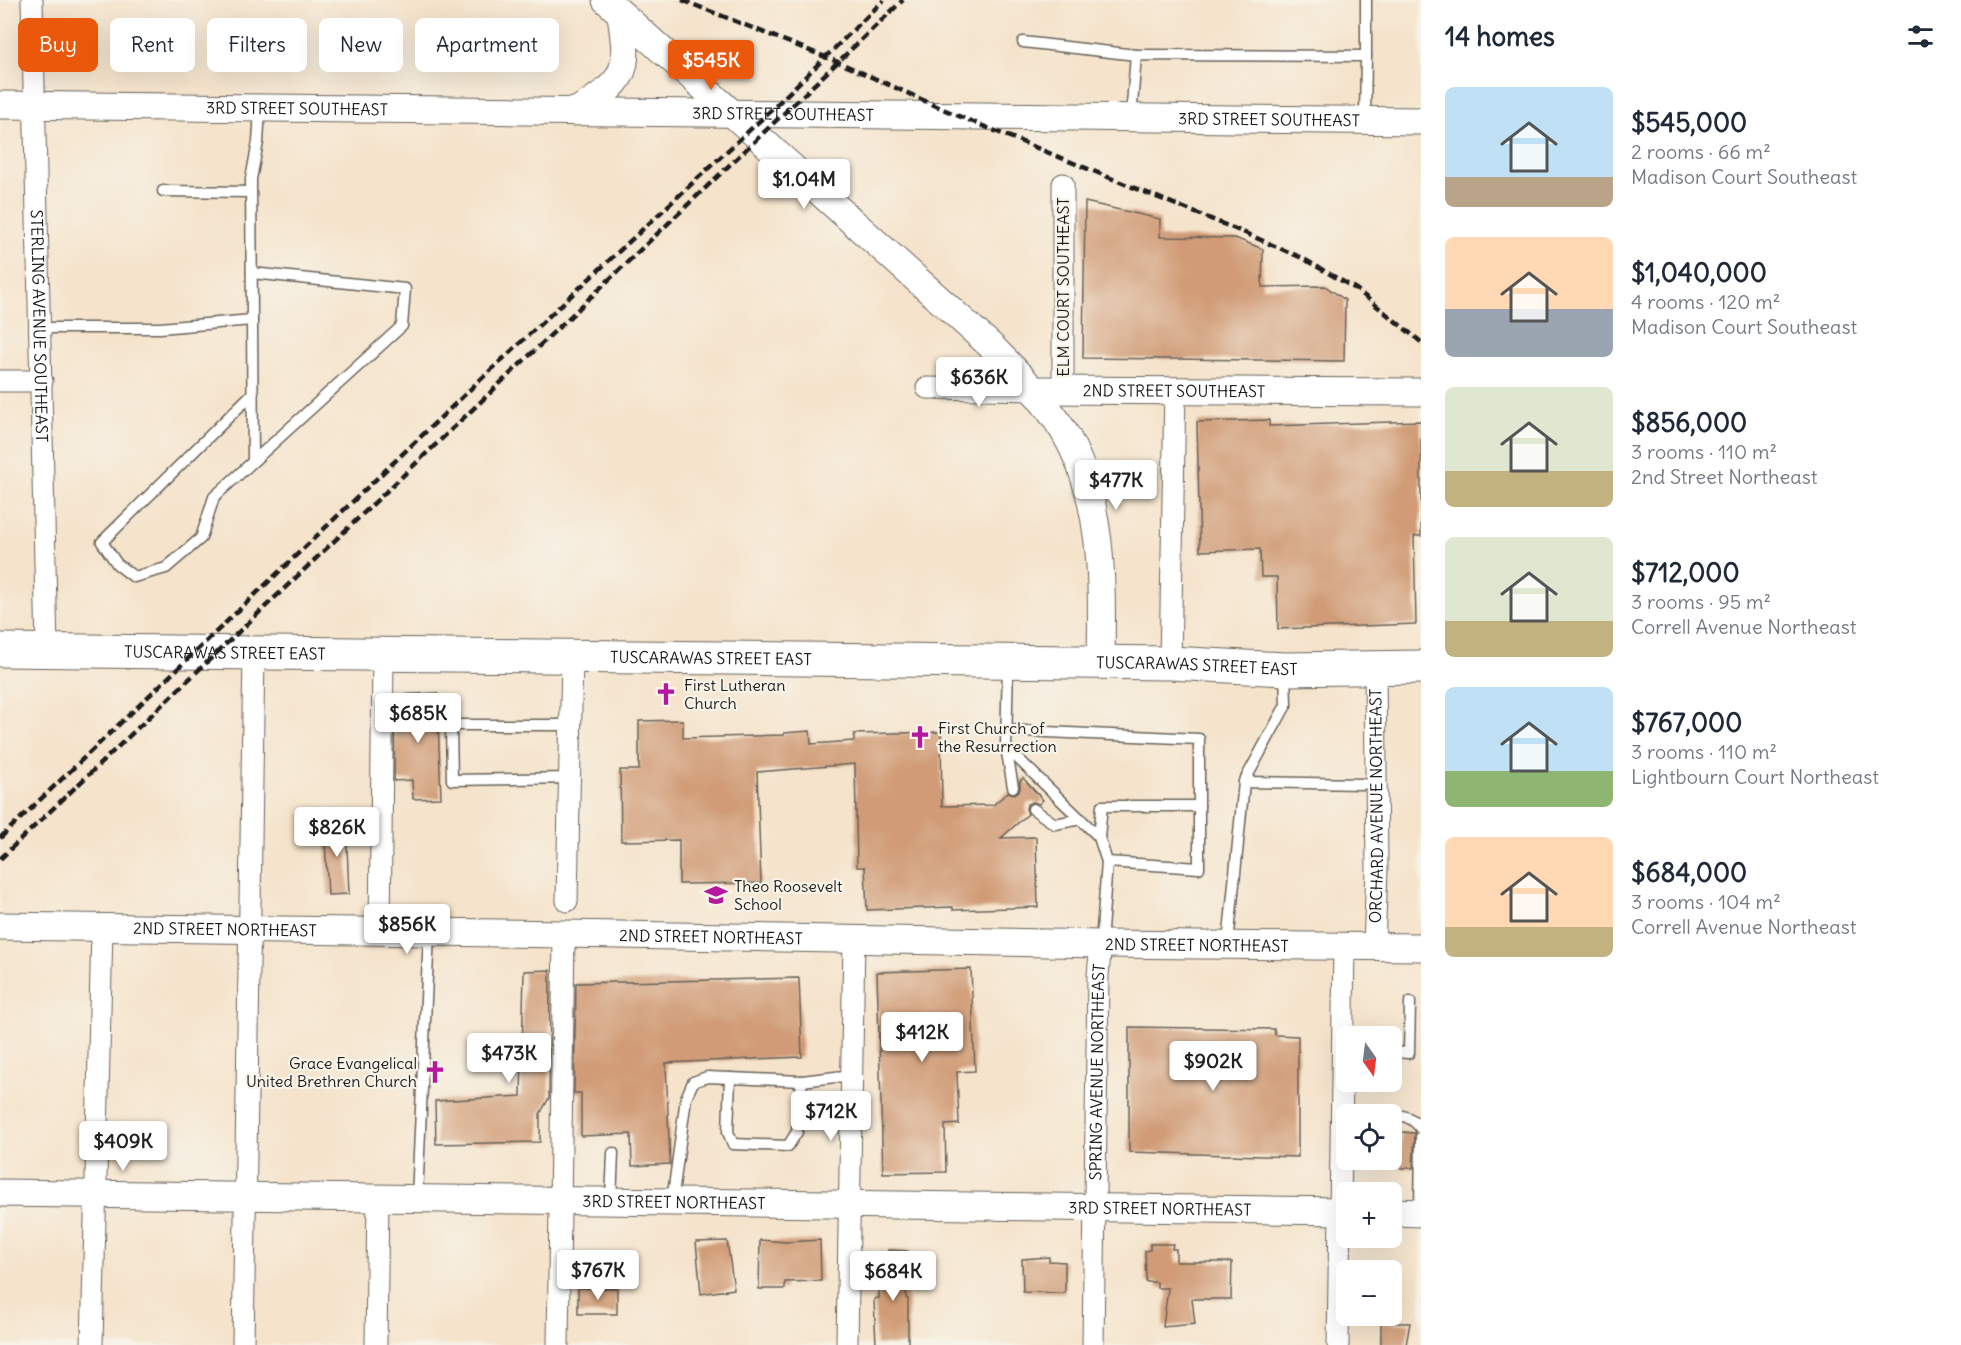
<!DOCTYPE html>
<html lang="en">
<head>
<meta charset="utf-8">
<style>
	body { margin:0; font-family:Delius,sans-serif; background:#f2f2f3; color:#1f2937; height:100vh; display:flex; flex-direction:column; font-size:22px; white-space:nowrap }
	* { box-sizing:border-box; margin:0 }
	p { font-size:20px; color:#747a83 }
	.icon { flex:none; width:33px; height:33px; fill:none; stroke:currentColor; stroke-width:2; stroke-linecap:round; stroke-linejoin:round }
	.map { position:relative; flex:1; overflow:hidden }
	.sheet { display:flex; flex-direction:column; background:#fff; width:540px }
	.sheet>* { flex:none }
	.top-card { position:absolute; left:18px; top:18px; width:570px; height:54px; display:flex; gap:12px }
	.needle { width:39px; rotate:166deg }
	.buttons { position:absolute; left:1336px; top:1026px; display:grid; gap:12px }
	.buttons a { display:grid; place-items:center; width:66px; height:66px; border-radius:9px; background:#fff; box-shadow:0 6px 24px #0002; font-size:30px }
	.price { position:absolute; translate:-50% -51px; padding:0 14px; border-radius:6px; background:#fff; color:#222; font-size:20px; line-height:39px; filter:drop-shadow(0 2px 3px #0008) }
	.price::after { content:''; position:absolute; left:50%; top:36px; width:18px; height:14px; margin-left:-9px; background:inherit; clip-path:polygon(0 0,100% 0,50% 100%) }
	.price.active { background:#ea580c; color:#fff }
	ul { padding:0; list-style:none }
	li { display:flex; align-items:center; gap:18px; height:150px; padding:0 24px }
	li span { display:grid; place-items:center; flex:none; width:168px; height:120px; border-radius:9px; color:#555 }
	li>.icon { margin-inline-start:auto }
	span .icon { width:72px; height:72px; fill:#fffc; stroke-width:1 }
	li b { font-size:26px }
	h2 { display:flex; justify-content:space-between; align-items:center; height:72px; padding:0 24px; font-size:26px }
	.tag { padding:0 21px; border-radius:9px; background:#fff; box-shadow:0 6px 24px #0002; font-size:21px; line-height:54px }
	.tag.active { background:#ea580c; color:#fff }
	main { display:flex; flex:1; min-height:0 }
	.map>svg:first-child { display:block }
	.building { fill:#d09b76 }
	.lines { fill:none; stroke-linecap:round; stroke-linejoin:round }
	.service-casing { stroke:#686259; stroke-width:13 }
	.minor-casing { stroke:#686259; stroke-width:23 }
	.tertiary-casing { stroke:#686259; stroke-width:29 }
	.primary-casing { stroke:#686259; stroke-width:35 }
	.service { stroke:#fff; stroke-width:10 }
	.minor { stroke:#fff; stroke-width:21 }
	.tertiary { stroke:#fff; stroke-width:27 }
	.primary { stroke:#fff; stroke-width:33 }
	.rail { stroke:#1c1c1c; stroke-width:4.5; stroke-dasharray:9 4.5; stroke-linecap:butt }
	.labels { text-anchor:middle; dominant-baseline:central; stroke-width:4.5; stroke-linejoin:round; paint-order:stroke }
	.street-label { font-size:16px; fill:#1c1c1c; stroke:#f7f3e8 }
	.poi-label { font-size:16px; fill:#1c1c1c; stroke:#f7f3e8; text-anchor:start }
</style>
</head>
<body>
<main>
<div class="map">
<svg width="1421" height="1345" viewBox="0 0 1421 1345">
	<rect width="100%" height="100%" fill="#f7f3e8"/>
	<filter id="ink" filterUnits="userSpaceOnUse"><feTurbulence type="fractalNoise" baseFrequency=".0167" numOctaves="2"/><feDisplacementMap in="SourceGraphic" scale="12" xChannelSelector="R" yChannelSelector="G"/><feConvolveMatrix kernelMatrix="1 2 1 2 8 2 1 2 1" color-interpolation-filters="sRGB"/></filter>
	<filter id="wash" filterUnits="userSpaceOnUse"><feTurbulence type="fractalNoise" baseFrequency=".008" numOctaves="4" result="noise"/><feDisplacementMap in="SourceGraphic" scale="24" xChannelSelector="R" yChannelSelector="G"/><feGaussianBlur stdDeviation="1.35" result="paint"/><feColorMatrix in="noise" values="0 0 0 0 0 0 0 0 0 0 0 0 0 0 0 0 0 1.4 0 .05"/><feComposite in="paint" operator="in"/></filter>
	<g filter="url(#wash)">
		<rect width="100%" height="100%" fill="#f5e3cb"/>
		<g id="blocks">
			<!-- building -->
			<g class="building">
				<path d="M1085 202 1160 219V237L1235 238 1263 249 1262 287 1325 286 1345 300 1344 361 1083 358Z"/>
				<path d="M1269 420V426L1421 421V536H1414L1416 624 1278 629 1277 577H1261L1260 549 1200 551 1197 422Z"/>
				<path d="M437 693 441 798 413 799 412 780 394 781 395 695Z"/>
				<path d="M683 720V738L784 735V733L810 731 811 744 854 741V734L941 732 942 806 993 805 1008 792 1014 794 1018 792 1020 789V781L1023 778 1043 800 1039 804 1033 802 1027 804 1026 809 1028 814 1001 838 1036 837 1038 907 953 910V907L867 910 865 867H857L855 764 757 772 761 883 679 884V840L621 841 620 770H639V721Z"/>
				<path d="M346 822 349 894 328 895 324 823Z"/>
				<path d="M971 969 975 1071 957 1072 959 1124 945 1125 946 1172 883 1173 877 972Z"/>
				<path d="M550 970 549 1098 540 1114V1142L436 1144 435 1101 521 1096 524 971Z"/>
				<path d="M799 978 802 1057 666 1063 670 1164 632 1166 631 1134 581 1136V1093H574L576 983Z"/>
				<path d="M1129 1027 1274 1029 1275 1035 1298 1036V1157L1129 1152Z"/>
				<path d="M1401 1132 1415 1133 1413 1168H1401Z"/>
				<path d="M760 1240 786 1242 820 1240 821 1281 785 1282V1289H759Z"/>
				<path d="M727 1241 734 1289 701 1294 696 1242Z"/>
				<path d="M1150 1244H1173L1172 1249H1176V1262H1232L1231 1299H1192L1195 1324 1163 1327 1168 1288H1157V1282H1146L1145 1251 1150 1250Z"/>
				<path d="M888 1250 908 1251 906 1298 908 1299V1345H876L874 1299 879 1298V1271H888Z"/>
				<path d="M1049 1257V1261L1065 1262V1293L1023 1292 1022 1259Z"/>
				<rect x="578" y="1288" width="39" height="26"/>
				<path d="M1381 1323H1410L1406 1345H1381Z"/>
			</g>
		</g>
	</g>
	<g filter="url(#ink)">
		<use href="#blocks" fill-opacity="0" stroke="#686259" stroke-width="1.5"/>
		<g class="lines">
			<!-- service casing -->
			<g class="service-casing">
				<g id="service">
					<path d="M1023 42 1136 55"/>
					<path d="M1366 56V0"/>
					<path d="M1131 118 1136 55 1366 56 1365 120"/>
					<path d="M163 191 251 192"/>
					<path d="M252 273 405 289 402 326 214 497 201 538 166 568 134 577 117 564 102 542 253 393"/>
					<path d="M252 320 253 461"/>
					<path d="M41 328H160L252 320 251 179 258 142 260 109"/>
					<path d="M1008 665 1006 747 1013 787"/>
					<path d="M1006 730 1199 739V868L1107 862 1101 944"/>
					<path d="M1006 747 1099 837"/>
					<path d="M570 778 452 780 451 725H571"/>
					<path d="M1244 782 1286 705 1285 672"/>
					<path d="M1033 809 1055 824 1081 819"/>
					<path d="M1107 862 1099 837 1102 806H1199"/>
					<path d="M1228 944 1244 782 1363 784"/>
					<path d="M1392 1052 1409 1053 1410 1002"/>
					<path d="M730 1078 728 1132 733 1144 788 1146 797 1132 802 1081"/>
					<path d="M1392 1115C1405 1115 1413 1118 1421 1129"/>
					<path d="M417 1198 429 933"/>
					<path d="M611 1201 613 1153"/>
					<path d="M672 1202 686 1098 693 1082 707 1077 802 1081 852 1075"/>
					<path d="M1420 1212 1421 1137"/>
				</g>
			</g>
			<!-- minor casing -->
			<g class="minor-casing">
				<g id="minor">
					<path id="s1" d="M32 0 47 650"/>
					<path d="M1063 184V390"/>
					<path d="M0 381H42"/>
					<path d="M927 388 1033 390"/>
					<path d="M1170 663 1175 390"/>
					<path d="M567 901 572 657"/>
					<path d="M380 932 383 655"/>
					<path id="s2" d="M1374 946 1377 869 1375 667"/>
					<path d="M92 1345 102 928"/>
					<path d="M243 1345 254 653"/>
					<path d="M376 1345 378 1198"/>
					<path d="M558 1345 564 934"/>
					<path d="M847 1345 854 939"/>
					<path id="s3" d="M1093 1345 1098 975 1101 944"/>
					<path d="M1338 1345 1344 946"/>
				</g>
			</g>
			<!-- tertiary casing -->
			<g class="tertiary-casing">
				<g id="tertiary">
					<path d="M606 0 991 346C1017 372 1044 399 1063 430 1105 500 1102 585 1101 664"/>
					<path id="s4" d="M0 105 1421 121"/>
					<path d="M575 112C626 80 630 75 621 15"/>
					<path id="s5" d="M1033 390 1421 392"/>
					<path id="s6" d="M0 926 564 934 1101 944 1421 947"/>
					<path id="s7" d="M0 1193 1347 1211"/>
					<path d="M1392 1212 1421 1213"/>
				</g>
			</g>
			<!-- primary casing -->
			<g class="primary-casing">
				<g id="primary">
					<path id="s8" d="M0 650 1170 663 1285 669 1421 667"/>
				</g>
			</g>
			<!-- service -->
			<use href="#service" class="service"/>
			<!-- minor -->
			<use href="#minor" class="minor"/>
			<!-- tertiary -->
			<use href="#tertiary" class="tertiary"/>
			<!-- primary -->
			<use href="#primary" class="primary"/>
			<!-- rail -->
			<g class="rail">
				<path d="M682 0 838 62 961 117 1245 233 1302 258 1356 289 1421 342"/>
				<path d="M0 838 479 381 767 114 884 0"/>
				<path d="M0 859 903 0"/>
			</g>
		</g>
	</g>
	<!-- icons -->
	<defs>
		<g id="church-bare" transform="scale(1.8)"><path d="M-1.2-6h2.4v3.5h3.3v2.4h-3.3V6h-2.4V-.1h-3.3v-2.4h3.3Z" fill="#b5179e" stroke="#f7f3e8" stroke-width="2.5" paint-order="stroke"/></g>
		<g id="school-bare" transform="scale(1.8)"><path d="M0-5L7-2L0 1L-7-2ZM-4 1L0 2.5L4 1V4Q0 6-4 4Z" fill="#b5179e" stroke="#f7f3e8" stroke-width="2.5" paint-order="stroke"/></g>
	</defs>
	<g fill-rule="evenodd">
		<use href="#church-bare" x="666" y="694"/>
		<use href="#church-bare" x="920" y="737"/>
		<use href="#school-bare" x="716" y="895"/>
		<use href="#church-bare" x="435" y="1072"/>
	</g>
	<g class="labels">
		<!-- street labels -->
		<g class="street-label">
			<text stroke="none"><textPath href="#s4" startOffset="297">3RD STREET SOUTHEAST</textPath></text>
			<text stroke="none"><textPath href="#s4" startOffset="783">3RD STREET SOUTHEAST</textPath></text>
			<text stroke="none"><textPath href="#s4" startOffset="1269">3RD STREET SOUTHEAST</textPath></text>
			<text transform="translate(1063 287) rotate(-90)">ELM COURT SOUTHEAST</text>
			<text stroke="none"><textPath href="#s1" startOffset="326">STERLING AVENUE SOUTHEAST</textPath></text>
			<text stroke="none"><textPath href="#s5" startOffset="141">2ND STREET SOUTHEAST</textPath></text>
			<text stroke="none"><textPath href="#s8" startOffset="225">TUSCARAWAS STREET EAST</textPath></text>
			<text stroke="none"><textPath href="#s8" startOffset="711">TUSCARAWAS STREET EAST</textPath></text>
			<text stroke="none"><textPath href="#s8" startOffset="1197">TUSCARAWAS STREET EAST</textPath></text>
			<text stroke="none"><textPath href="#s2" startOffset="140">ORCHARD AVENUE NORTHEAST</textPath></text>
			<text stroke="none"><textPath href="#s6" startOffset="225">2ND STREET NORTHEAST</textPath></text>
			<text stroke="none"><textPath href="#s6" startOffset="711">2ND STREET NORTHEAST</textPath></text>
			<text stroke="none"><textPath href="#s6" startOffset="1197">2ND STREET NORTHEAST</textPath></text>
			<text stroke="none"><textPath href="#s3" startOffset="273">SPRING AVENUE NORTHEAST</textPath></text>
			<text stroke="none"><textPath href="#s7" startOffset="674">3RD STREET NORTHEAST</textPath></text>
			<text stroke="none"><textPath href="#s7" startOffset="1160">3RD STREET NORTHEAST</textPath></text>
		</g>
		<!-- poi labels -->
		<g class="poi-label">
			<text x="684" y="685">First Lutheran<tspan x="684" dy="18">Church</tspan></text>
			<text x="938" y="728">First Church of<tspan x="938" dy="18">the Resurrection</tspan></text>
			<text x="734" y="886">Theo Roosevelt<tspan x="734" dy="18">School</tspan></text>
			<text x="417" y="1063" text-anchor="end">Grace Evangelical<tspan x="417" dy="18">United Brethren Church</tspan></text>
		</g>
	</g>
</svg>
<div class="buttons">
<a><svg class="needle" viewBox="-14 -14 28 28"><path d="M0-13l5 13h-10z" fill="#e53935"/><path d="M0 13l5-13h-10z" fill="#747a83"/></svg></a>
<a><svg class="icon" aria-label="locate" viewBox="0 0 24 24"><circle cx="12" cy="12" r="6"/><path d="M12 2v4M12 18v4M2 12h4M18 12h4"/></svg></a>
<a>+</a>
<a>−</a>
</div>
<b class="price active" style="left:711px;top:91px">$545K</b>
<b class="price" style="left:804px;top:210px">$1.04M</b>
<b class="price" style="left:979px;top:408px">$636K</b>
<b class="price" style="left:1116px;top:511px">$477K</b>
<b class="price" style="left:418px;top:744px">$685K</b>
<b class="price" style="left:337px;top:858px">$826K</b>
<b class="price" style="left:407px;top:955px">$856K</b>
<b class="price" style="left:922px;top:1063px">$412K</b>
<b class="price" style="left:509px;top:1084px">$473K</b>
<b class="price" style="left:1213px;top:1092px">$902K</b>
<b class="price" style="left:831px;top:1142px">$712K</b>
<b class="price" style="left:123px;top:1172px">$409K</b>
<b class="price" style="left:598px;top:1301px">$767K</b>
<b class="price" style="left:893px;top:1302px">$684K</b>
<div class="top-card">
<a class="tag active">Buy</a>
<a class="tag">Rent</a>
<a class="tag">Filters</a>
<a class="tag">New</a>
<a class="tag">Apartment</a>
</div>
</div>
<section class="sheet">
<h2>14 homes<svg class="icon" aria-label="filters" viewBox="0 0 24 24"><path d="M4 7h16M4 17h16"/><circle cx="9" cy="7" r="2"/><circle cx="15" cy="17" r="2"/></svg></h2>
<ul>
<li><span style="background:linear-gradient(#bfe0f5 75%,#b9a48a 0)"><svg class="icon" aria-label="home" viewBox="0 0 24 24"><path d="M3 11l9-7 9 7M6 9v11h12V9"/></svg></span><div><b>$545,000</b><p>2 rooms · 66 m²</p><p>Madison Court Southeast</p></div></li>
<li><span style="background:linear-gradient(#ffd9b3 60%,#9aa5b1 0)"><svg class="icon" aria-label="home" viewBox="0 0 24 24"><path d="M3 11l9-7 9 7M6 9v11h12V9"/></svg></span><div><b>$1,040,000</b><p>4 rooms · 120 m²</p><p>Madison Court Southeast</p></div></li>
<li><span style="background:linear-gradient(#dfe7d0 70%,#c2b280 0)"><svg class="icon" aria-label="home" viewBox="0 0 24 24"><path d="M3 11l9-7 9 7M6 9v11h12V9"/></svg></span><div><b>$856,000</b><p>3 rooms · 110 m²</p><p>2nd Street Northeast</p></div></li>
<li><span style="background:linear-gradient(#dfe7d0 70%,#c2b280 0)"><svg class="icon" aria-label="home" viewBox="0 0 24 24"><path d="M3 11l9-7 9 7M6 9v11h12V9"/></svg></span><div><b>$712,000</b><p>3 rooms · 95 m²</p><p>Correll Avenue Northeast</p></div></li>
<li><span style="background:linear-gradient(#bfe0f5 70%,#8fb573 0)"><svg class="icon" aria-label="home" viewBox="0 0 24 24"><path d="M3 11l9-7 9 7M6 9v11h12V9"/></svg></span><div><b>$767,000</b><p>3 rooms · 110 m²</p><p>Lightbourn Court Northeast</p></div></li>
<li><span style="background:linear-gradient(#ffd9b3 75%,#c2b280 0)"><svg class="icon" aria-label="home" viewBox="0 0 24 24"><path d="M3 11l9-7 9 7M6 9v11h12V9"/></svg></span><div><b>$684,000</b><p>3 rooms · 104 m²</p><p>Correll Avenue Northeast</p></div></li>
</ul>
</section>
</main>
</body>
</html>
